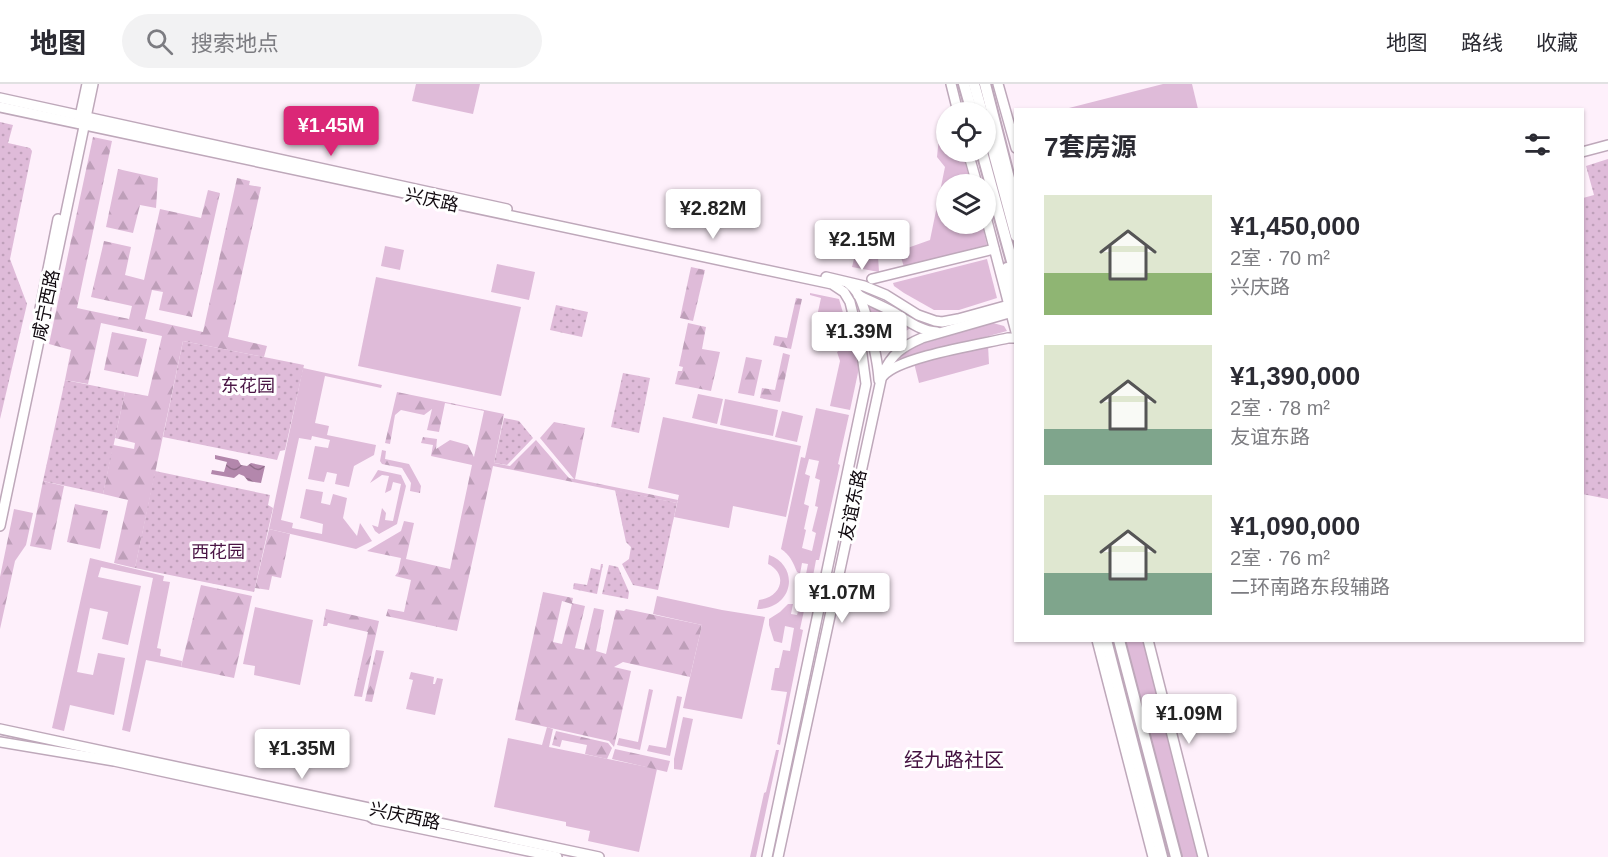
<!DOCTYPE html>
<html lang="zh">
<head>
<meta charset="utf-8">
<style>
	body { margin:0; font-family:Arial,"Noto Sans SC",sans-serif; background:#f2f2f3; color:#2b2b33; height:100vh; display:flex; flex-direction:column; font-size:22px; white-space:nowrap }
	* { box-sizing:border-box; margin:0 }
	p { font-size:20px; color:#7c7c81 }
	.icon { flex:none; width:33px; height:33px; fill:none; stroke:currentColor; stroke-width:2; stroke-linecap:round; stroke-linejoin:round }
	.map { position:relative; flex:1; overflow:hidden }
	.sheet { position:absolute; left:1014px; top:24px; width:570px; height:534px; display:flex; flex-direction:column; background:#fff; border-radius:0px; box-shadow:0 2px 4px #0004 }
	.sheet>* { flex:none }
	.tools { position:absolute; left:936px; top:18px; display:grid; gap:12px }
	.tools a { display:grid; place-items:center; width:60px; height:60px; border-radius:50%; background:#fff; box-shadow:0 2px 4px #0004; font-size:30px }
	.price { position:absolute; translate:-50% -51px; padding:0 14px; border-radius:6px; background:#fff; color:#222; font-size:20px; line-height:39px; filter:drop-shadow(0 2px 3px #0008) }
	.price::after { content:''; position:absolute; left:50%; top:36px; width:18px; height:14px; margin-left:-9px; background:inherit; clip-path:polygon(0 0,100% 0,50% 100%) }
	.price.on { background:#db2777; color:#fff }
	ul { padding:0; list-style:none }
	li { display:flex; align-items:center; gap:18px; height:150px; padding:0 30px }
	li span { display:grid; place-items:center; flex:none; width:168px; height:120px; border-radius:0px; color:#555 }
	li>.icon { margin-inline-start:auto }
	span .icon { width:72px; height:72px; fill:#fffc; stroke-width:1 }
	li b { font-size:26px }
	h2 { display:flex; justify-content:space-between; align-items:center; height:72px; padding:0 30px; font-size:26px }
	header { display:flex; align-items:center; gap:36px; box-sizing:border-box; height:84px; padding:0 30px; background:#fff; border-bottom:2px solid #e1e1e2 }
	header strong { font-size:28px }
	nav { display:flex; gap:33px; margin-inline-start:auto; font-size:21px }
	.search { width:420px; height:54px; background:#f2f2f3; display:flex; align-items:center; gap:15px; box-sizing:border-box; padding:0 21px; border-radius:33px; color:#7c7c81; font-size:22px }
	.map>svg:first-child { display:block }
	.grass { fill:#dfbbd9; fill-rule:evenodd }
	.forest { fill:url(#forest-firs); fill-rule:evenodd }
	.park { fill:url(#park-dots) }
	.water { fill:url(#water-waves) }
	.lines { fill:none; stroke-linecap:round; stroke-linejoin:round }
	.major-casing { stroke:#bea8ba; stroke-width:12 }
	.highway-casing { stroke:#bea8ba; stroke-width:14 }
	.major { stroke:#fff; stroke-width:9 }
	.highway { stroke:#fff; stroke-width:10 }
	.labels { text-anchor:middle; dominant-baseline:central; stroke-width:6; stroke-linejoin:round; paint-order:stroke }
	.street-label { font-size:18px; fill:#10090f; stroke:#fff }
	.park-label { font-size:18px; fill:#4a1545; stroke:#fff }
	.neighbourhood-label { font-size:20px; fill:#451241; stroke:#fff }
</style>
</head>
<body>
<header>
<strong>地图</strong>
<div class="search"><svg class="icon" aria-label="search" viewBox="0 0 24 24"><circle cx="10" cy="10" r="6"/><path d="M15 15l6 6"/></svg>搜索地点</div>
<nav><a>地图</a><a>路线</a><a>收藏</a></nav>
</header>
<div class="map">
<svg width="1608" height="773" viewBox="0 0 1608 773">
	<defs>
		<pattern id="forest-firs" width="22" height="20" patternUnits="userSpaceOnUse" patternTransform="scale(1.5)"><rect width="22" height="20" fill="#dfbbd9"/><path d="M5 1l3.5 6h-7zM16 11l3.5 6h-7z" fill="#be9fb9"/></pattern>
		<pattern id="park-dots" width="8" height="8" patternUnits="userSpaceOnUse" patternTransform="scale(1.5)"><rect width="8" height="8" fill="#dfbbd9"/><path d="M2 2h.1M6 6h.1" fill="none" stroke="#be9fb9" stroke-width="1.8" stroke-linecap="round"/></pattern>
		<pattern id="water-waves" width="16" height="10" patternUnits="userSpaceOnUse" patternTransform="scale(1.5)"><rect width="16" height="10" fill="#b387ac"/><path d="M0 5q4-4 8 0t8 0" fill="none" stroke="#906d8a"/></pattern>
	</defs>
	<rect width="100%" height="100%" fill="#fef0fb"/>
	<!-- grass -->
	<g class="grass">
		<path d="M416 0H480L473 30 412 17Z"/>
		<path d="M1163 0H1192L1198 25H1065Z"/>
		<path d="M939 53H946V68H962L971 100H946V140H982L987 161 904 183 899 167 930 156 945 83 937 73Z"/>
		<path d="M385 162 404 166 400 186 381 182Z"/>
		<path d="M856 167 878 172 879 188 852 183Z"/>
		<path d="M987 175 997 214 959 226H934L904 209 894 202 893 199Z"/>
		<path d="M497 180 535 188 529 216 491 208Z"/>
		<path d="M376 193 521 223 501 312 358 282Z"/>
		<path d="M810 209 839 215 859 284 850 326 830 322 840 277 837 268 844 263 838 246 829 245 827 250 822 251 824 241 816 237 821 214 810 211Z"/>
		<path d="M870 223H876L909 241V245L881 263 869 230Z"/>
		<path d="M993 239 1004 242 1007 247 898 277V272L905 265Z"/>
		<path d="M988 261 989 280 919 299 914 279Z"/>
		<path d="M303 284 382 301 381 304 325 292 315 339 329 342 327 351 376 361 374 371 354 382 349 403 335 400 337 390 327 388 324 398 308 395 315 362 328 364 330 356 312 352 311 356 299 354 281 436 293 439 292 444 322 450 323 440 300 434 306 405 323 408 321 419 330 421 333 410 347 414 343 434 357 452 360 439 372 457 356 465 269 445Z"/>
		<path d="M698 310 723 315 717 340 692 334Z"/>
		<path d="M725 315 778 326 773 352 720 341Z"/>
		<path d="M816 324 849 331 838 380 840 381 819 476H816L813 492 806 490 808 480 802 479 800 490 797 488C793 478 790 471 781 465L801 373 805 374ZM809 375 819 377 815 394 820 396 815 422 818 423 812 447 816 449 812 467 802 464 806 446 804 445 809 422 804 420 810 392 805 390Z"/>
		<path d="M782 327 803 332 797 358 775 353Z"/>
		<path d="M663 333 801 362 786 433 733 422 729 444 674 433 679 411 648 404Z"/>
		<path d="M378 386 401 391 406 402 397 440 379 450 375 447 372 441 378 443 382 424 386 429 385 436 393 437 401 400 393 398 391 406 385 409 389 392 382 391 370 399Z"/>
		<path d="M769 471C800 482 794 525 757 525L759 516C781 514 789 490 768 480Z"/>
		<path d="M90 474 164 492 163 497 170 498 157 564 161 565 160 572 182 577 181 583 146 576 130 648 122 646 153 494 101 483 98 493 141 502 128 561 102 555 108 528 90 524 77 588 93 591 98 569 125 574 114 631 70 621 64 647 52 644Z"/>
		<path d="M657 512 722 526 765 533 742 635 683 624 702 541 653 530Z"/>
		<path d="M788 520H793L791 530 797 531 800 521 805 522 800 545 803 546 780 661 777 660 787 608 771 606 775 584H779L783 566 790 567 794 544 785 542 782 559 774 557 769 541V535L780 528Z"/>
		<path d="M255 523 313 536 300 601 254 591 255 582 243 580Z"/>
		<path d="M1122 557H1143L1199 773H1182Z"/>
		<path d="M411 588 434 593 433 600H435L437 594 443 595 435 631 406 625 413 596 409 595Z"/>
		<path d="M649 605 653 606 640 666 617 661 619 654 638 658Z"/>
		<path d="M677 612 682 613 670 672 647 667 649 661 666 664Z"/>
		<path d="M683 633 693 635 682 686 674 685V675Z"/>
		<path d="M547 643 553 645 549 663 657 685 639 768 588 757 590 747 566 742V738L494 723 508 654 542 661Z"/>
		<path d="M776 666H779L756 773H750L764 709 766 708Z"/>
	</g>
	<!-- forest -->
	<g class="forest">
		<path d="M93 53 112 57 77 224 129 235 132 222 91 213 104 157 131 163 125 191 144 196 160 125 201 134 208 106 220 109 192 233 159 226 163 208 152 206 145 235 203 248 237 94 250 97 249 101 261 103 228 253 267 262 264 273 183 257 135 484 114 479 128 416 103 410 113 361 134 365 135 359 115 354 125 308 148 312 162 252 101 239 88 300 65 296 71 266 49 260Z"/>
		<path d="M118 85 158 94 156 124 140 121 133 149 106 143Z"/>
		<path d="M691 183 705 186 693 237 680 234Z"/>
		<path d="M796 214 802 215 791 265 773 261 775 252 787 254Z"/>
		<path d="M688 239 706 243 702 265 720 268 711 307 675 300 678 287H682L683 283 679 282Z"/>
		<path d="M112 248 147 255 138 293 104 286Z"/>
		<path d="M783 269 790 271 780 318 760 314 762 304 775 306Z"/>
		<path d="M746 273 762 276 754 312 738 309Z"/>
		<path d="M397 308 504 330 494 379 510 382 536 356 569 394 574 395 540 354 554 338 585 344 575 395 678 416 677 419 493 382 457 547 386 532 388 525 404 528 411 496 395 492 398 488 401 474 367 467 401 447 404 437 414 439 406 475 450 485 472 381 431 372 433 361 421 359 423 353 437 355 436 365 450 356 468 361 474 373 484 327 445 319 439 348 427 346 432 325 424 331 401 326 395 331 390 360 385 359Z"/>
		<path d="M382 366 386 367 385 375 409 380 421 402 420 409 410 407 411 399 402 384 382 380 380 377Z"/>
		<path d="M43 397 64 402 51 466 30 462Z"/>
		<path d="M75 420 108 427 100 465 67 458Z"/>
		<path d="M14 425 33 429 26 461 15 477 0 545V493Z"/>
		<path d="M269 445 290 450 281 494 272 492 269 506 255 504Z"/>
		<path d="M201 501 252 512 234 594 181 583Z"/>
		<path d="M543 508 573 514 572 519 585 522 575 564 584 566 594 524 604 526 596 567 606 570 616 526 624 527 626 525 702 541 690 593 623 578 614 583 631 587 614 663 609 657 515 636ZM562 517 572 520 562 560 553 558Z"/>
		<path d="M326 525 379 537 362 613 354 612 368 548 328 539 327 542H323Z"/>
		<path d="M376 566 384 567 372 618 365 617Z"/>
		<path d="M556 647 608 659 612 664 607 675 585 670 587 661 562 656 560 663 552 661Z"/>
		<path d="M615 665 670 677 667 688 612 675Z"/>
	</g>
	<!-- park -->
	<g class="park">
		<path d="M0 38 13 41 8 59 30 64 32 67 10 175 27 220 0 335Z"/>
		<path d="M1608 75V415L1582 410 1583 114 1594 111 1586 82Z"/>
		<path d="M556 221 588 228 582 253 550 246Z"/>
		<path d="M183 257 304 281 285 366 280 367 277 376 163 353Z"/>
		<path d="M623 289 650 294 639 349 611 343Z"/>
		<path d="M65 296 125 308 103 410 43 397Z"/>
		<path d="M504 334 519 337 533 354 507 381 494 379Z"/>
		<path d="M155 387 270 411 268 421 273 424 254 508 135 484Z"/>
		<path d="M615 406 677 419 658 506 633 501 622 480 629 475 631 463 626 458Z"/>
		<path d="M601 480H603L597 510 573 505 574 499 587 501 591 484 600 486Z"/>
		<path d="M609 481 618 483 629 508 628 515 602 510Z"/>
	</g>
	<!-- water -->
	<path class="water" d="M215 371 238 376 241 381 247 382 251 379 265 382 261 399 248 397 244 392 239 390 234 394 211 390 212 386 224 388 227 378 215 375Z"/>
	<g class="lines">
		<!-- major casing -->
		<g class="major-casing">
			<g id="major">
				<path d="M951 0 958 28"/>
				<path d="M998 0 1016 64"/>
				<path d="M0 14 507 125"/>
				<path d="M0 23 832 200 844 208 850 218 861 263 866 300 767 773"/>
				<path d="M79 37 87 0"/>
				<path d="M968 68 977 100"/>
				<path d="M1582 68 1608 61"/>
				<path d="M986 133 1016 248"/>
				<path d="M826 193 864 202 886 211 918 231 935 237 942 238 958 235 1016 219"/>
				<path d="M872 195 994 165"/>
				<path d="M848 199C853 203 855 205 858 210 867 226 878 277 879 296"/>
				<path d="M858 211C870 217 882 222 893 228 907 236 920 247 937 248"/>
				<path d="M40 225 58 135"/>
				<path d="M883 292C898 273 982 260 1008 254H1016"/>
				<path d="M0 442 93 0"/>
				<path d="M1097 556 1153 773"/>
				<path d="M1148 556 1203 773"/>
				<path d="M0 645 599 773"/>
				<path d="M0 658 114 677 369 732 374 735 557 773"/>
				<path d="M778 773 882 291C892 270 901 263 922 254L1016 227"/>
			</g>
		</g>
		<!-- highway casing -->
		<g class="highway-casing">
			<g id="highway">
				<path d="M964 0 972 28"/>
				<path d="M974 0 982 28"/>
				<path d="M985 0 1016 122"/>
				<path d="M986 40 1016 152"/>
				<path d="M982 68 1016 192"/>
				<path d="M1007 184 1016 217"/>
				<path d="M1106 556 1162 773"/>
				<path d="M1119 556 1176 773"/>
			</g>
		</g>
		<!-- major -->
		<use href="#major" class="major"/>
		<!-- highway -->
		<use href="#highway" class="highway"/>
	</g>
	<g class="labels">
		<!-- street labels -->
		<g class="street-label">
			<text transform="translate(432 116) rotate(12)">兴庆路</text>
			<text transform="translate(46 221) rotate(-78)">咸宁西路</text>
			<text transform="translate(853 421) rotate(-78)">友谊东路</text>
			<text transform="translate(405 732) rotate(12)">兴庆西路</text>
		</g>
		<!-- park labels -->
		<g class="park-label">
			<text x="248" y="302">东花园</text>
			<text x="218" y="468">西花园</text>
		</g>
		<!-- neighbourhood labels -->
		<g class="neighbourhood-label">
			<text x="954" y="676">经九路社区</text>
		</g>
	</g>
</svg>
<div class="tools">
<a><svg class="icon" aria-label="locate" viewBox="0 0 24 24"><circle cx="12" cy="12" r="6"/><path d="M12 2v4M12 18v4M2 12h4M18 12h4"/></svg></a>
<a><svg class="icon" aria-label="layers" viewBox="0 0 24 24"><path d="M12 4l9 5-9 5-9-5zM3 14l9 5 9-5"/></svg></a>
</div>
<b class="price on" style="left:331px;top:73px">¥1.45M</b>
<b class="price" style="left:713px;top:156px">¥2.82M</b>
<b class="price" style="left:862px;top:187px">¥2.15M</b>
<b class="price" style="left:859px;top:279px">¥1.39M</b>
<b class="price" style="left:842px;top:540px">¥1.07M</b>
<b class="price" style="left:1189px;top:661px">¥1.09M</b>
<b class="price" style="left:302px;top:696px">¥1.35M</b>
<section class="sheet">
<h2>7套房源<svg class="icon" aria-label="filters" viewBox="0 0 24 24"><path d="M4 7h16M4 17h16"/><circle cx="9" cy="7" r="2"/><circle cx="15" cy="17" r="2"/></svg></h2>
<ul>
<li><span style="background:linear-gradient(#dfe7d0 65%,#8fb573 0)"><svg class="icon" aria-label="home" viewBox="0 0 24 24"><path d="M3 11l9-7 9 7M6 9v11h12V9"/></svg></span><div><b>¥1,450,000</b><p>2室 · 70 m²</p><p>兴庆路</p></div></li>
<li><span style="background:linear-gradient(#dfe7d0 70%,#7fa58c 0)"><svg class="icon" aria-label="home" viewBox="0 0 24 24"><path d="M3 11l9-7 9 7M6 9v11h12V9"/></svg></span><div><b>¥1,390,000</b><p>2室 · 78 m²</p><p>友谊东路</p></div></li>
<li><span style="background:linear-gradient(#dfe7d0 65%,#7fa58c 0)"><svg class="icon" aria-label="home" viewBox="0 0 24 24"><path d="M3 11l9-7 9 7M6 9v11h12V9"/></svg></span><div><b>¥1,090,000</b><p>2室 · 76 m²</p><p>二环南路东段辅路</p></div></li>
</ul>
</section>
</div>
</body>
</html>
